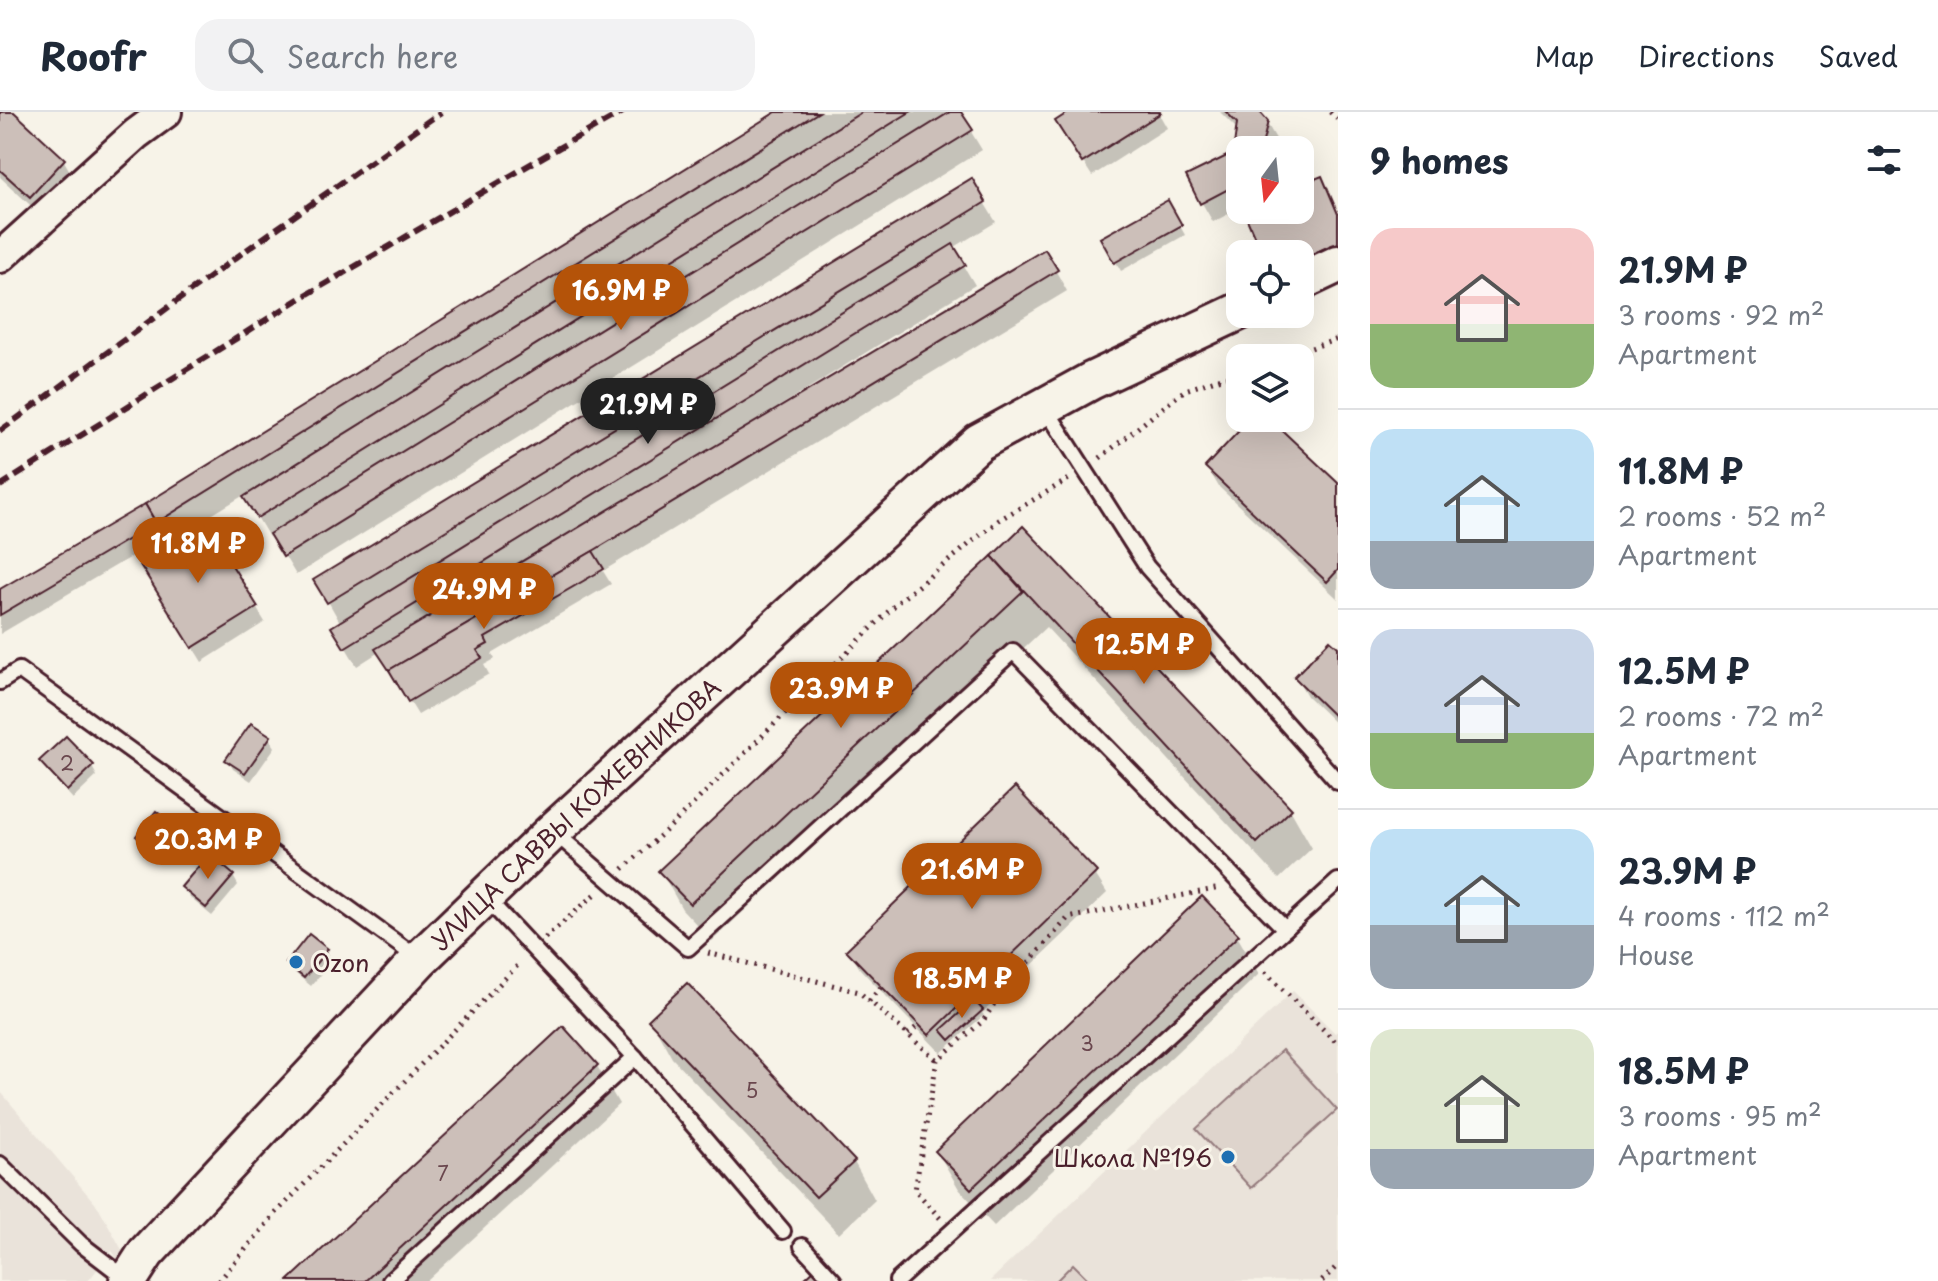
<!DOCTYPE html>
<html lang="en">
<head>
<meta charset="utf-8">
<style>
	body { margin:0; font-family:"Playpen Sans",sans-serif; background:#f2f2f3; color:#1f2937; height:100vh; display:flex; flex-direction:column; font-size:30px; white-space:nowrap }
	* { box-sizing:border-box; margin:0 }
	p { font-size:26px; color:#747a83 }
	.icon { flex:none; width:44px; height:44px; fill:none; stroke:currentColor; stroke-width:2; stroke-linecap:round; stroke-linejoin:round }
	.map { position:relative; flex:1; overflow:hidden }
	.details { display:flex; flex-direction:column; background:#fff; width:600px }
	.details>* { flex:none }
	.needle { width:52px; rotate:195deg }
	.tools { position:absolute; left:1226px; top:24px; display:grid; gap:16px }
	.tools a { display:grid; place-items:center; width:88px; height:88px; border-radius:16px; background:#fff; box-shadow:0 8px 32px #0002; font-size:40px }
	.price { position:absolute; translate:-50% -68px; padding:0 18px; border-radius:28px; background:#b45309; color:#fff; font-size:26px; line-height:52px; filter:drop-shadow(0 2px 4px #0008) }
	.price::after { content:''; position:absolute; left:50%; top:48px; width:24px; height:18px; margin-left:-12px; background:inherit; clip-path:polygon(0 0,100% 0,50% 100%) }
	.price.on { background:#222; color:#fff }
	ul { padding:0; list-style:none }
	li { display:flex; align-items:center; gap:24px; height:200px; padding:0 32px }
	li+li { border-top:2px solid #e0e1e3 }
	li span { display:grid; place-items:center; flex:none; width:224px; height:160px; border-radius:24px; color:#555 }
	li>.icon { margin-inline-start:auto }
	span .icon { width:96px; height:96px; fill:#fffc; stroke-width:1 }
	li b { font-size:34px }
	h2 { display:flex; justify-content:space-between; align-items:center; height:96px; padding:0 32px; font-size:34px }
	header { display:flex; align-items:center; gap:48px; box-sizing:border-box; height:112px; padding:0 40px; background:#fff; border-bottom:2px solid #e0e1e3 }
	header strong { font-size:38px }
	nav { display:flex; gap:44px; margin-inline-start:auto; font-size:28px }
	.search { width:560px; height:72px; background:#f2f2f3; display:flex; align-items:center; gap:20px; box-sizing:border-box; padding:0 28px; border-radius:24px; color:#747a83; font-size:30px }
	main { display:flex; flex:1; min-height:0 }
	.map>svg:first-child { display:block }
	.built { fill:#eae3da }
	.green { fill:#ded4cc; stroke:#947a7c; stroke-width:2 }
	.shadow { fill:#0003 }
	.building { fill:#ccbfb9; stroke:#4a1f2b; stroke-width:2 }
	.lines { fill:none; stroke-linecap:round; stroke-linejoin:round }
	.service-casing { stroke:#4a1f2b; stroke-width:20 }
	.minor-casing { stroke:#4a1f2b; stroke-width:36 }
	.tertiary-casing { stroke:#4a1f2b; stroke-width:42 }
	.path { stroke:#4a1f2b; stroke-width:5; stroke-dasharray:2 6; stroke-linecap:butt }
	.service { stroke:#f7f3e8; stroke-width:14 }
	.minor { stroke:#f7f3e8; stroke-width:30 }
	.tertiary { stroke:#f7f3e8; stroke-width:36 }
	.rail { stroke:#4a1f2b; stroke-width:6; stroke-dasharray:12 6; stroke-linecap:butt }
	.poi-dot { fill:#1f6fb2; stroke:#f7f3e8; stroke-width:3 }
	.labels { text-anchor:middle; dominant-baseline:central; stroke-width:6; stroke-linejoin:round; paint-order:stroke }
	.number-label { font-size:20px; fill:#6a474e }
	.street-label { font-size:24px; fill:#4a1f2b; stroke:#f7f3e8 }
	.poi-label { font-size:24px; fill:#4a1f2b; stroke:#f7f3e8; text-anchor:start }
</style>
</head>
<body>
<header>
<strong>Roofr</strong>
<div class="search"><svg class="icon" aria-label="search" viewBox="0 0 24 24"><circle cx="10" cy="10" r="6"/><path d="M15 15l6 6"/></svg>Search here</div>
<nav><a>Map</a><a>Directions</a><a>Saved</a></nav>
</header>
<main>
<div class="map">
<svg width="1338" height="1169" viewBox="0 0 1338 1169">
	<rect width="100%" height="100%" fill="#f7f3e8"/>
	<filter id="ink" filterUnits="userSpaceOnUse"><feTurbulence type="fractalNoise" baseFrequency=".0125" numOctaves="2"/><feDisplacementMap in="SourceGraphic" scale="16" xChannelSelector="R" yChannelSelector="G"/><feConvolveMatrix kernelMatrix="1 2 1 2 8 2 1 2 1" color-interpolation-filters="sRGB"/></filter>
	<g filter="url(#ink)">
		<!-- built -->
		<g class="built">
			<path d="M1293 879 1335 921 1338 919V1169H990Z"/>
			<path d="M0 979 99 1096 139 1169H133L112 1139 88 1169H0Z"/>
		</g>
		<!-- green -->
		<g class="green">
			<path d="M1282 938 1337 998 1251 1076 1196 1017Z"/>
			<path d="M1073 1152 1090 1169H1056Z"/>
		</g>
		<!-- shadow -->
		<g class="shadow">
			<path d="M0 0H11L64 49 75 68 42 104 0 65Z"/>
			<path d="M780 0H959L982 38 296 463 272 423 269 425 244 383 169 429 166 424 0 522V479L146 393Z"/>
			<path d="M1073 0H1158L1167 16 1092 64 1066 24Z"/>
			<path d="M1220 0H1258L1266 10 1278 30 1276 38H1240V96L1213 110 1202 91 1234 42 1238 18Z"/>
			<path d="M1321 66 1338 101V149L1300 165V142H1264L1245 98H1300V75Z"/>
			<path d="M971 69 996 110 953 136 975 173 778 295 780 298 1045 140 1067 179 603 459 611 472 492 542 495 547 484 553 489 562 418 603 379 540 357 554 334 516 341 512 316 468Z"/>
			<path d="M1167 91 1185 123 1121 159 1103 127Z"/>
			<path d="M1253 306H1266L1338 373V487L1219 375 1207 355Z"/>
			<path d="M205 412 265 510 202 550 150 466Z"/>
			<path d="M1023 417 1291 699 1312 736 1279 767 1046 515 712 829 682 797 661 759Z"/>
			<path d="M1338 538V614L1307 584 1296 565Z"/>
			<path d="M269 626 275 635 251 669 233 657 228 648Z"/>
			<path d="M42 650 92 655 97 664 73 687 47 659Z"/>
			<path d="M170 714 173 718 155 739 138 724Z"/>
			<path d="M1095 762 1107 781 982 901 984 903 941 941 860 857 849 838Z"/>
			<path d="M233 764 238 773 212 804 189 785 183 775Z"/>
			<path d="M1237 824 1259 862 994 1114 959 1077 937 1039Z"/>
			<path d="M326 838 332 848 311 874 294 860 288 851Z"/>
			<path d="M651 908 854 1050 875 1088 839 1122 672 946Z"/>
			<path d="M597 954 619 992 427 1169H291Z"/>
		</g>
		<!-- building -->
		<g class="building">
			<path d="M0 0H14L65 47 30 85 0 58Z"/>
			<path d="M776 0H819L156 411 145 392Z"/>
			<path d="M862 0H910L257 406 243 385Z"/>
			<path d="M950 0H961L973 18 283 445 269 422Z"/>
			<path d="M1069 0H1160L1161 1 1082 51 1055 9Z"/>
			<path d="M1226 0H1260L1268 9 1261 38H1240V71L1200 92 1186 64 1233 41 1237 11Z"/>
			<path d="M1322 64 1338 102V131L1300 147V142H1262L1243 98H1300V73Z"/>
			<path d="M972 66 986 90 327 491 313 468Z"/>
			<path d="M1168 88 1182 113 1114 151 1100 126Z"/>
			<path d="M953 132 966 153 344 536 331 515Z"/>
			<path d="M1045 137 1058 158 593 439 389 558 375 537Z"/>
			<path d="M1251 306H1269L1338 371V458L1327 470 1205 355Z"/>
			<path d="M145 392 156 411 0 503V477Z"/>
			<path d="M205 410 258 495 192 536 139 451Z"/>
			<path d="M1023 414 1292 697 1257 731 992 444Z"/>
			<path d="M593 439 604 457 485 526 488 532 477 538 482 546 408 590 389 558Z"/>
			<path d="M992 444 1023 479 690 792 658 759Z"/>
			<path d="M1330 528 1338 535V608L1294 565Z"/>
			<path d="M251 611 271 624 245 661 225 648Z"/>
			<path d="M66 624 94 653 67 679 39 649Z"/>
			<path d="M1015 675 1097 760 929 923 846 838Z"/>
			<path d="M156 699 172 712 152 737 136 724Z"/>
			<path d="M209 742 234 763 206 796 181 775Z"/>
			<path d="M1202 784 1239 823 971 1077 935 1039Z"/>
			<path d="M309 822 328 837 304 866 286 851Z"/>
			<path d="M687 871 855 1049 816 1085 648 908Z"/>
			<path d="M974 888 983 898 950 928 941 918Z"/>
			<path d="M563 914 598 953 365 1169H288Z"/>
			<path d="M816 1156 827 1169H802Z"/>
		</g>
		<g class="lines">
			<!-- service casing -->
			<g class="service-casing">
				<g id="service">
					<path d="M1044 294 1147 455 1338 670"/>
					<path d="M0 570 19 558 419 847"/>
					<path d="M553 719 688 836 1013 539 1285 817"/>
					<path d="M485 785 635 945 783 1119"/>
					<path d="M0 1052 81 1132 128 1168"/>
					<path d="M802 1134 834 1169"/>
					<path d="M390 1169 635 945"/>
					<path d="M897 1169 1338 769"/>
				</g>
			</g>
			<!-- minor casing -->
			<g class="minor-casing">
				<path id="minor" d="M0 145 136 22 166 0"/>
			</g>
			<!-- tertiary casing -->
			<g class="tertiary-casing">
				<g id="tertiary">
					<path d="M1300 170 1338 152"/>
					<path id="s1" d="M128 1169 146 1141 420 847 553 719 979 330 1091 269 1240 199"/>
				</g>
			</g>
			<!-- path -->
			<g class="path">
				<path d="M1330 0 1338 8"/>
				<path d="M1281 246 1338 227"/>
				<path d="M1100 346 1185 278 1240 260"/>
				<path d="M623 757 672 713 898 490 999 408 1069 367"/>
				<path d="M545 826 598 780"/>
				<path d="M708 841 859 880 937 948"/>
				<path d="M1265 860 1338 932"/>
				<path d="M869 889 882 874"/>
				<path d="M908 922 919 913"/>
				<path d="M940 1106 915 1078 937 948 983 909 999 884 1068 806 1220 776"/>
				<path d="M219 1169 275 1102 521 850"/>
				<path d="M1322 1169 1338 1153"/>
			</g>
			<!-- service -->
			<use href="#service" class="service"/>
			<!-- minor -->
			<use href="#minor" class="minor"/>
			<!-- tertiary -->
			<use href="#tertiary" class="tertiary"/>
			<!-- rail -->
			<g class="rail">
				<path d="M0 319 245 139 441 0"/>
				<path d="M0 374 301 186 553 39 623 0"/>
			</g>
		</g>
	</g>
	<!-- markers -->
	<g class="poi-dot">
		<circle cx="296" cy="850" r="8"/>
		<circle cx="1228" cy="1045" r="8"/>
	</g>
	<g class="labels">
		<!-- number labels -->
		<g class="number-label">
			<text x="67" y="651">2</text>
			<text x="1087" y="931">3</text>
			<text x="752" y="978">5</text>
			<text x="443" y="1061">7</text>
		</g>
		<!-- street labels -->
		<g class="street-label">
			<text stroke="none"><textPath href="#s1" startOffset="648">УЛИЦА САВВЫ КОЖЕВНИКОВА</textPath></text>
		</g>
		<!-- poi labels -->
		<g class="poi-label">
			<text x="312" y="850">Ozon</text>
			<text x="1212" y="1045" text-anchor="end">Школа №196</text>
		</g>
	</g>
</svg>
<div class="tools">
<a><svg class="needle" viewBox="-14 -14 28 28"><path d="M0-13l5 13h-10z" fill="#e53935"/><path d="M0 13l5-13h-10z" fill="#747a83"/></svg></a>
<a><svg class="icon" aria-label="locate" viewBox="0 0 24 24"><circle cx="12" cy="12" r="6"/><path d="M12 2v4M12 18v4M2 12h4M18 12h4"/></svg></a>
<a><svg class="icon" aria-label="layers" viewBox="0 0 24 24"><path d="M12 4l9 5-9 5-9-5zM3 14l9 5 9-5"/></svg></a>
</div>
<b class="price" style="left:621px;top:220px">16.9M ₽</b>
<b class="price on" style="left:648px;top:334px">21.9M ₽</b>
<b class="price" style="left:198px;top:473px">11.8M ₽</b>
<b class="price" style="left:484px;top:519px">24.9M ₽</b>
<b class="price" style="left:1144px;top:574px">12.5M ₽</b>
<b class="price" style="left:841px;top:618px">23.9M ₽</b>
<b class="price" style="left:208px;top:769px">20.3M ₽</b>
<b class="price" style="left:972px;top:799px">21.6M ₽</b>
<b class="price" style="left:962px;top:908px">18.5M ₽</b>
</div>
<section class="details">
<h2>9 homes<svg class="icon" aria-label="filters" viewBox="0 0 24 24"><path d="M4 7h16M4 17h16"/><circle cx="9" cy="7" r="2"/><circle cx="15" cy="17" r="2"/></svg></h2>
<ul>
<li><span style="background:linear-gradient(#f6c9c9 60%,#8fb573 0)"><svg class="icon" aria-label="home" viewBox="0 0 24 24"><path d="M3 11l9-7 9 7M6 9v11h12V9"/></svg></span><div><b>21.9M ₽</b><p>3 rooms · 92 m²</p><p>Apartment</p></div></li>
<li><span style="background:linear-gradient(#bfe0f5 70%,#9aa5b1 0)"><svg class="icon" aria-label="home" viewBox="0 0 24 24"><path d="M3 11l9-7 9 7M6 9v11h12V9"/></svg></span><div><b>11.8M ₽</b><p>2 rooms · 52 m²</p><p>Apartment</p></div></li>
<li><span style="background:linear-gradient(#c9d6e8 65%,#8fb573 0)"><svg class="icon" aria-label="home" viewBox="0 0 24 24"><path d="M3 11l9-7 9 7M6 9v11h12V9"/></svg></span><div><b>12.5M ₽</b><p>2 rooms · 72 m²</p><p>Apartment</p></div></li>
<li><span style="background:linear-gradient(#bfe0f5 60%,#9aa5b1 0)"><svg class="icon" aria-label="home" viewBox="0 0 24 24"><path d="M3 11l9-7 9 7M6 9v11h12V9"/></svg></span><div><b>23.9M ₽</b><p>4 rooms · 112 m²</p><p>House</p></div></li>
<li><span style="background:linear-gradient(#dfe7d0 75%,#9aa5b1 0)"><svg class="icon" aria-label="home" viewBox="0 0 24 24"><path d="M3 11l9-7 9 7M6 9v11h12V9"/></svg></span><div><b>18.5M ₽</b><p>3 rooms · 95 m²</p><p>Apartment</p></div></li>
</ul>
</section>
</main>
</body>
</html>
